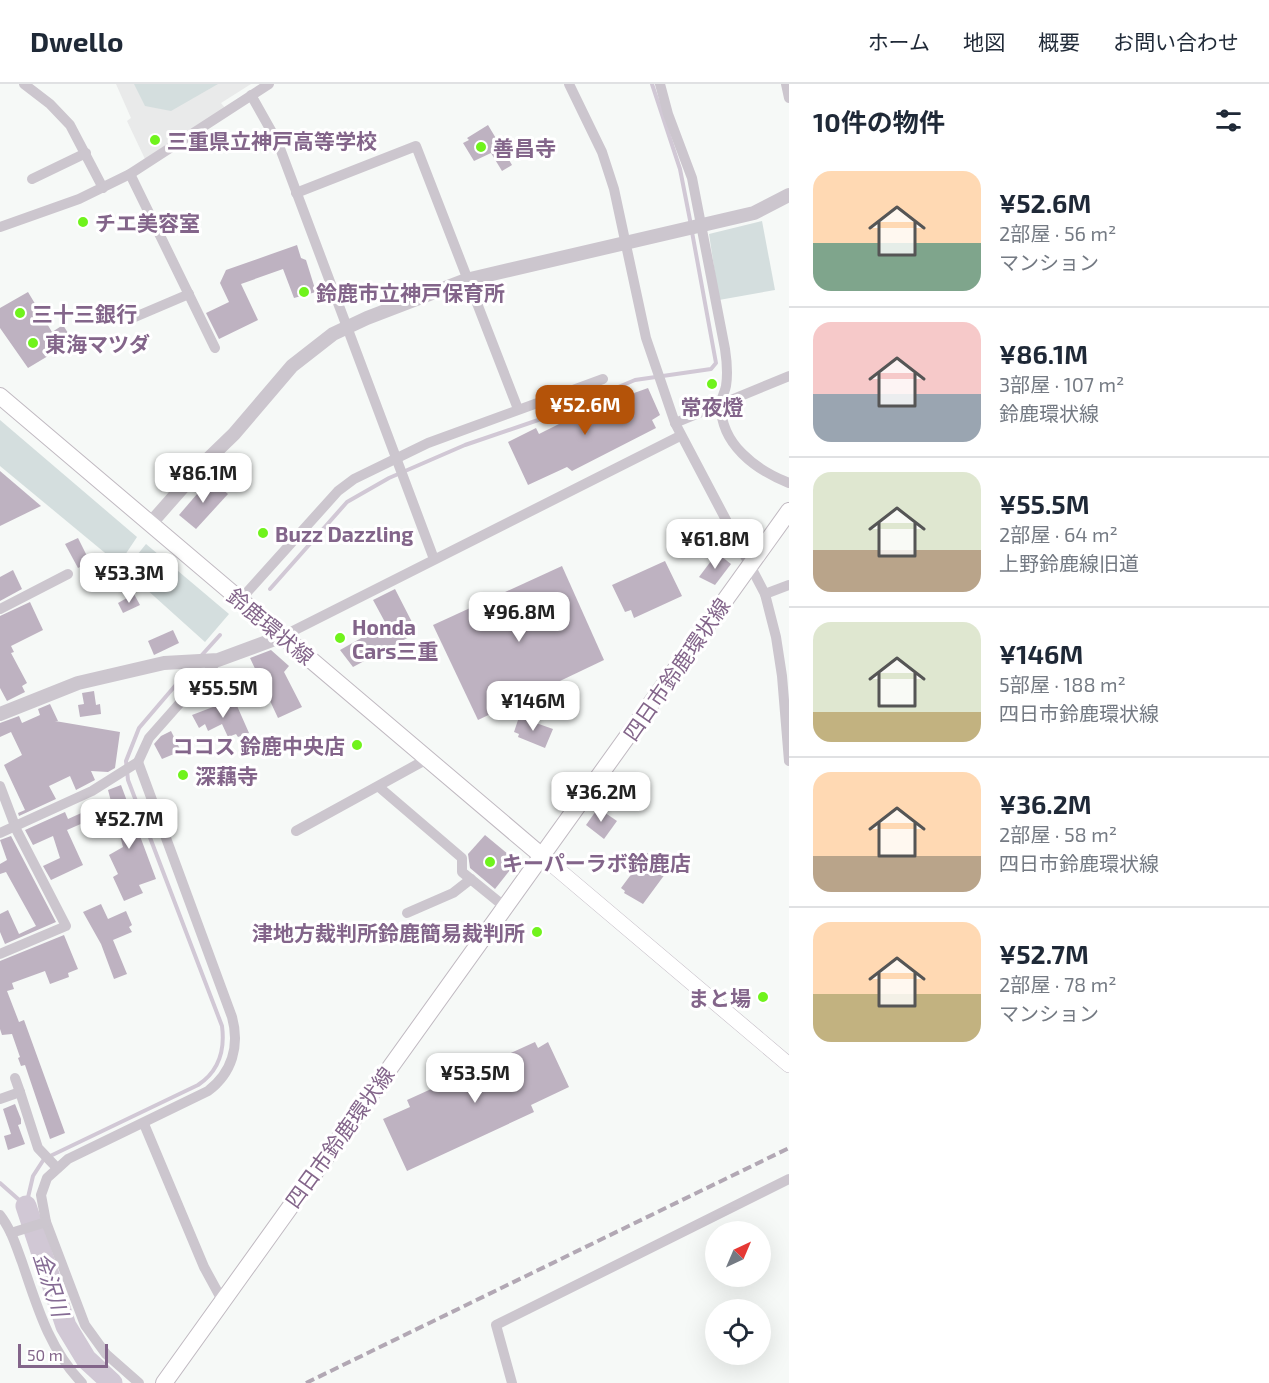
<!DOCTYPE html>
<html lang="ja">
<head>
<meta charset="utf-8">
<style>
	body { margin:0; font-family:"Exo 2","Noto Sans JP",sans-serif; background:#f6f6f7; color:#1f2937; height:100vh; display:flex; flex-direction:column; font-size:22px; white-space:nowrap }
	* { box-sizing:border-box; margin:0 }
	p { font-size:20px; color:#747a83 }
	.icon { flex:none; width:33px; height:33px; fill:none; stroke:currentColor; stroke-width:2; stroke-linecap:round; stroke-linejoin:round }
	.map { position:relative; flex:1; overflow:hidden }
	.details { display:flex; flex-direction:column; background:#fff; width:480px }
	.details>* { flex:none }
	.needle { width:39px; rotate:44deg }
	.tools { position:absolute; left:705px; top:1137px; display:grid; gap:12px }
	.tools a { display:grid; place-items:center; width:66px; height:66px; border-radius:50%; background:#fff; box-shadow:0 6px 24px #0002; font-size:30px }
	.scale { position:absolute; left:18px; bottom:15px; width:90px; box-sizing:border-box; padding-left:6px; border:3px solid #83658a; border-top:0; font-size:16px; line-height:21px; white-space:nowrap; color:#83658a; -webkit-text-stroke:4px #fff; paint-order:stroke }
	.price { position:absolute; translate:-50% -51px; padding:0 14px; border-radius:12px; background:#fff; color:#222; font-size:20px; line-height:39px; filter:drop-shadow(0 2px 3px #0008) }
	.price::after { content:''; position:absolute; left:50%; top:36px; width:18px; height:14px; margin-left:-9px; background:inherit; clip-path:polygon(0 0,100% 0,50% 100%) }
	.price.current { background:#b45309; color:#fff }
	ul { padding:0; list-style:none }
	li { display:flex; align-items:center; gap:18px; height:150px; padding:0 24px }
	li+li { border-top:2px solid #e0e1e3 }
	li span { display:grid; place-items:center; flex:none; width:168px; height:120px; border-radius:18px; color:#555 }
	li>.icon { margin-inline-start:auto }
	span .icon { width:72px; height:72px; fill:#fffc; stroke-width:1 }
	li b { font-size:26px }
	h2 { display:flex; justify-content:space-between; align-items:center; height:72px; padding:0 24px; font-size:26px }
	header { display:flex; align-items:center; gap:36px; box-sizing:border-box; height:84px; padding:0 30px; background:#fff; border-bottom:2px solid #e0e1e3 }
	header strong { font-size:28px }
	nav { display:flex; gap:33px; margin-inline-start:auto; font-size:21px }
	main { display:flex; flex:1; min-height:0 }
	.map>svg:first-child { display:block }
	.built { fill:#e9eaea }
	.green { fill:#d4dede }
	.lines { fill:none; stroke-linecap:round; stroke-linejoin:round }
	.stream { stroke:#d1c8d5; stroke-width:4 }
	.river { stroke:#d1c8d5; stroke-width:21 }
	.building { fill:#beb2c1 }
	.secondary-casing { stroke:#c2bac4; stroke-width:16 }
	.primary-casing { stroke:#c0b9c1; stroke-width:18 }
	.minor { stroke:#ccc6ce; stroke-width:10 }
	.tertiary { stroke:#ccc6ce; stroke-width:14 }
	.secondary { stroke:#fff; stroke-width:15 }
	.primary { stroke:#fff; stroke-width:16 }
	.rail { stroke:#b2a8b4; stroke-width:4; stroke-dasharray:9 4.5; stroke-linecap:butt }
	.poi-dot { fill:#70f31c; stroke:#fff; stroke-width:2 }
	.labels { text-anchor:middle; dominant-baseline:central; stroke-width:6; stroke-linejoin:round; paint-order:stroke }
	.poi-label { font-size:21px; font-weight:bold; fill:#83658a; stroke:#fff; text-anchor:start }
	.street-label { font-size:21px; fill:#83658a; stroke:#fff }
	.water-label { font-size:22px; font-style:italic; fill:#856b94; stroke:#fff }
</style>
</head>
<body>
<header>
<strong>Dwello</strong>
<nav><a>ホーム</a><a>地図</a><a>概要</a><a>お問い合わせ</a></nav>
</header>
<main>
<div class="map">
<svg width="789" height="1299" viewBox="0 0 789 1299">
	<rect width="100%" height="100%" fill="#f6f9f7"/>
	<!-- built -->
	<path class="built" d="M116 0H251L221 19 225 24 145 75 127 37 131 34Z"/>
	<!-- green -->
	<g class="green">
		<path d="M134 0H218L171 27 145 22Z"/>
		<path d="M762 137 775 206 719 216 709 150Z"/>
		<path d="M0 336 137 453 121 477 116 478 0 382Z"/>
		<path d="M146 460 229 530 205 558 125 486Z"/>
	</g>
	<g class="lines">
		<!-- stream -->
		<g class="stream">
			<path d="M652 0 680 85 691 141"/>
			<path d="M270 505 347 418 389 394 465 361 547 333 635 296 711 285 716 279 692 148"/>
			<path d="M201 572 220 551"/>
			<path d="M0 1099 26 1122"/>
			<path d="M26 1122 33 1092 44 1075 198 1001C219 987 225 965 222 942L128 696 126 677 139 644 192 582"/>
		</g>
		<!-- river -->
		<path class="river" d="M26 1122 66 1242 86 1275 112 1299"/>
	</g>
	<!-- building -->
	<g class="building">
		<path d="M488 41 512 81 502 87 491 69 474 77 463 59 469 56 467 54Z"/>
		<path d="M297 161 301 174 306 176 316 208 294 214 283 185 241 200 258 236 219 255 206 229 229 218 220 199 226 186Z"/>
		<path d="M28 208 52 248 63 241 73 257 28 284 0 244V224Z"/>
		<path d="M648 304 660 331 652 336 656 344 572 387 567 383 528 401 508 358 536 344 539 350 587 326Z"/>
		<path d="M0 387 41 422 0 442Z"/>
		<path d="M210 395 228 410 196 445 179 431Z"/>
		<path d="M78 454 90 478 78 484 65 460Z"/>
		<path d="M717 469 731 480 715 501 699 493Z"/>
		<path d="M665 477 682 512 634 534 631 526 625 528 612 501Z"/>
		<path d="M562 482 604 576 478 636 433 541Z"/>
		<path d="M13 486 22 505 0 517V493Z"/>
		<path d="M395 505 415 544 411 546 413 551 353 583 340 566 386 540 373 516Z"/>
		<path d="M134 510 140 521 123 529 118 519Z"/>
		<path d="M30 518 43 546 11 562 14 568 11 569 27 599 22 602 25 608 7 617 0 604V532Z"/>
		<path d="M173 546 179 559 154 571 148 557Z"/>
		<path d="M271 566 289 582 284 588 302 623 278 634 250 574Z"/>
		<path d="M94 607 96 621 100 620 101 630 80 633 78 621 84 620 82 609Z"/>
		<path d="M234 615 249 649 238 653 236 650 228 653 222 640 208 647 205 640 199 644 192 631Z"/>
		<path d="M50 620 58 637H55L120 648 115 684 108 688 91 687 95 696 76 706 70 692 49 702 56 715 19 732 18 729 25 726 4 681 22 671 11 648 0 653V639L19 632 22 639 40 631 38 625Z"/>
		<path d="M519 633 553 645 545 664 518 653 519 650 514 648Z"/>
		<path d="M171 647 181 667 162 675 154 660 161 652Z"/>
		<path d="M121 701 156 795 139 801 143 809 124 817 113 793 118 790 109 771 123 763 108 706Z"/>
		<path d="M598 724 617 737 604 755 586 741Z"/>
		<path d="M88 726 92 735 67 746 83 781 51 796 43 782 60 774 53 752 33 761 25 746 65 728 68 735Z"/>
		<path d="M485 751 514 775V781L495 805 470 784 468 770Z"/>
		<path d="M11 752 56 838 5 860 0 848V830L8 826 19 850 36 842 6 788 0 790V780L7 776 0 756Z"/>
		<path d="M647 769 671 782 643 820 624 809 625 807 621 804Z"/>
		<path d="M101 820 108 835 126 827 132 841 129 843 132 848 113 856 127 890 114 895 101 860 83 828Z"/>
		<path d="M64 851 78 885 68 889 69 893 50 900 45 887 12 899 14 905 7 907 19 938 24 936 65 1049 50 1055 25 981 21 982 18 974 20 973 12 950 2 951 0 945V877Z"/>
		<path d="M535 958 538 964 548 958 569 1003 531 1021 534 1028 407 1087 383 1035 410 1023 407 1016Z"/>
		<path d="M15 1020 21 1035V1040L18 1041 25 1060 8 1066 4 1052 11 1050 3 1025Z"/>
	</g>
	<g class="lines">
		<!-- secondary casing -->
		<g class="secondary-casing">
			<path id="secondary" d="M542 772 789 981"/>
		</g>
		<!-- primary casing -->
		<g class="primary-casing">
			<g id="primary">
				<path d="M0 312 542 772"/>
				<path d="M164 1299 789 427"/>
			</g>
		</g>
		<!-- minor -->
		<g class="minor">
			<path d="M24 0 50 20 70 41 103 104"/>
			<path d="M569 0 602 68 614 105 646 254 675 339 765 510 776 553 782 592 789 677"/>
			<path d="M660 0 668 30 692 94 725 265C727 278 728 290 726 302 725 308 721 314 721 320 720 360 756 386 789 399"/>
			<path d="M786 0 789 14"/>
			<path d="M251 11 278 59 434 475"/>
			<path d="M130 90 215 264"/>
			<path d="M32 95 86 69"/>
			<path d="M296 109 416 62 518 325"/>
			<path d="M0 143 79 115 130 90 269 0"/>
			<path d="M135 233 189 210"/>
			<path d="M675 339 789 292"/>
			<path d="M765 510 789 501"/>
			<path d="M240 516 338 407 354 395 428 359 603 295"/>
			<path d="M0 525 68 490"/>
			<path d="M283 552 680 352"/>
			<path d="M138 678 232 933C240 962 232 989 208 1007L68 1075 47 1094 41 1111 46 1138 85 1241 106 1270 139 1299"/>
			<path d="M0 702 17 747 66 842 0 870"/>
			<path d="M379 703 462 774V788L505 823"/>
			<path d="M296 747 427 675"/>
			<path d="M0 749 92 707 138 678 149 654 218 576"/>
			<path d="M407 829 453 809 471 795"/>
			<path d="M15 994 20 1008"/>
			<path d="M0 1015 20 1008 38 1064 57 1084"/>
			<path d="M144 1040 204 1183 222 1216"/>
			<path d="M0 1131C11 1145 16 1162 22 1178 37 1222 49 1265 82 1299"/>
			<path d="M11 1149 46 1138"/>
			<path d="M512 1299 496 1241 789 1095"/>
		</g>
		<!-- tertiary -->
		<g class="tertiary">
			<path d="M151 439 204 379 234 350 292 282 333 250 367 234 466 196 754 129 789 111"/>
			<path d="M0 630 78 599 164 579 218 576 283 552"/>
		</g>
		<!-- secondary -->
		<use href="#secondary" class="secondary"/>
		<!-- primary -->
		<use href="#primary" class="primary"/>
		<!-- rail -->
		<path class="rail" d="M306 1299 789 1064"/>
	</g>
	<!-- markers -->
	<g class="poi-dot">
		<circle cx="155" cy="56" r="6"/>
		<circle cx="481" cy="63" r="6"/>
		<circle cx="83" cy="138" r="6"/>
		<circle cx="304" cy="208" r="6"/>
		<circle cx="20" cy="229" r="6"/>
		<circle cx="33" cy="259" r="6"/>
		<circle cx="712" cy="300" r="6"/>
		<circle cx="263" cy="449" r="6"/>
		<circle cx="340" cy="554" r="6"/>
		<circle cx="357" cy="661" r="6"/>
		<circle cx="183" cy="691" r="6"/>
		<circle cx="490" cy="778" r="6"/>
		<circle cx="537" cy="848" r="6"/>
		<circle cx="763" cy="913" r="6"/>
	</g>
	<g class="labels">
		<!-- poi labels -->
		<g class="poi-label">
			<text x="167" y="56">三重県立神戸高等学校</text>
			<text x="493" y="63">善昌寺</text>
			<text x="95" y="138">チエ美容室</text>
			<text x="316" y="208">鈴鹿市立神戸保育所</text>
			<text x="32" y="229">三十三銀行</text>
			<text x="45" y="259">東海マツダ</text>
			<text x="712" y="322" text-anchor="middle">常夜燈</text>
			<text x="275" y="449">Buzz Dazzling</text>
			<text x="352" y="542">Honda<tspan x="352" dy="24">Cars三重</tspan></text>
			<text x="345" y="661" text-anchor="end">ココス 鈴鹿中央店</text>
			<text x="195" y="691">深藕寺</text>
			<text x="502" y="778">キーパーラボ鈴鹿店</text>
			<text x="525" y="848" text-anchor="end">津地方裁判所鈴鹿簡易裁判所</text>
			<text x="751" y="913" text-anchor="end">まと場</text>
		</g>
		<!-- street labels -->
		<g class="street-label">
			<text transform="translate(271 542) rotate(40)">鈴鹿環状線</text>
			<text transform="translate(676 585) rotate(-55)">四日市鈴鹿環状線</text>
			<text transform="translate(339 1053) rotate(-54)">四日市鈴鹿環状線</text>
		</g>
		<!-- water labels -->
		<g class="water-label">
			<text transform="translate(52 1200) rotate(72)">金沢川</text>
		</g>
	</g>
</svg>
<div class="tools">
<a><svg class="needle" viewBox="-14 -14 28 28"><path d="M0-13l5 13h-10z" fill="#e53935"/><path d="M0 13l5-13h-10z" fill="#747a83"/></svg></a>
<a><svg class="icon" aria-label="locate" viewBox="0 0 24 24"><circle cx="12" cy="12" r="6"/><path d="M12 2v4M12 18v4M2 12h4M18 12h4"/></svg></a>
</div>
<div class="scale">50 m</div>
<b class="price current" style="left:585px;top:352px">¥52.6M</b>
<b class="price" style="left:203px;top:420px">¥86.1M</b>
<b class="price" style="left:715px;top:486px">¥61.8M</b>
<b class="price" style="left:129px;top:520px">¥53.3M</b>
<b class="price" style="left:519px;top:559px">¥96.8M</b>
<b class="price" style="left:223px;top:635px">¥55.5M</b>
<b class="price" style="left:533px;top:648px">¥146M</b>
<b class="price" style="left:601px;top:739px">¥36.2M</b>
<b class="price" style="left:129px;top:766px">¥52.7M</b>
<b class="price" style="left:475px;top:1020px">¥53.5M</b>
</div>
<section class="details">
<h2>10件の物件<svg class="icon" aria-label="filters" viewBox="0 0 24 24"><path d="M4 7h16M4 17h16"/><circle cx="9" cy="7" r="2"/><circle cx="15" cy="17" r="2"/></svg></h2>
<ul>
<li><span style="background:linear-gradient(#ffd9b3 60%,#7fa58c 0)"><svg class="icon" aria-label="home" viewBox="0 0 24 24"><path d="M3 11l9-7 9 7M6 9v11h12V9"/></svg></span><div><b>¥52.6M</b><p>2部屋 · 56 m²</p><p>マンション</p></div></li>
<li><span style="background:linear-gradient(#f6c9c9 60%,#9aa5b1 0)"><svg class="icon" aria-label="home" viewBox="0 0 24 24"><path d="M3 11l9-7 9 7M6 9v11h12V9"/></svg></span><div><b>¥86.1M</b><p>3部屋 · 107 m²</p><p>鈴鹿環状線</p></div></li>
<li><span style="background:linear-gradient(#dfe7d0 65%,#b9a48a 0)"><svg class="icon" aria-label="home" viewBox="0 0 24 24"><path d="M3 11l9-7 9 7M6 9v11h12V9"/></svg></span><div><b>¥55.5M</b><p>2部屋 · 64 m²</p><p>上野鈴鹿線旧道</p></div></li>
<li><span style="background:linear-gradient(#dfe7d0 75%,#c2b280 0)"><svg class="icon" aria-label="home" viewBox="0 0 24 24"><path d="M3 11l9-7 9 7M6 9v11h12V9"/></svg></span><div><b>¥146M</b><p>5部屋 · 188 m²</p><p>四日市鈴鹿環状線</p></div></li>
<li><span style="background:linear-gradient(#ffd9b3 70%,#b9a48a 0)"><svg class="icon" aria-label="home" viewBox="0 0 24 24"><path d="M3 11l9-7 9 7M6 9v11h12V9"/></svg></span><div><b>¥36.2M</b><p>2部屋 · 58 m²</p><p>四日市鈴鹿環状線</p></div></li>
<li><span style="background:linear-gradient(#ffd9b3 60%,#c2b280 0)"><svg class="icon" aria-label="home" viewBox="0 0 24 24"><path d="M3 11l9-7 9 7M6 9v11h12V9"/></svg></span><div><b>¥52.7M</b><p>2部屋 · 78 m²</p><p>マンション</p></div></li>
</ul>
</section>
</main>
</body>
</html>
